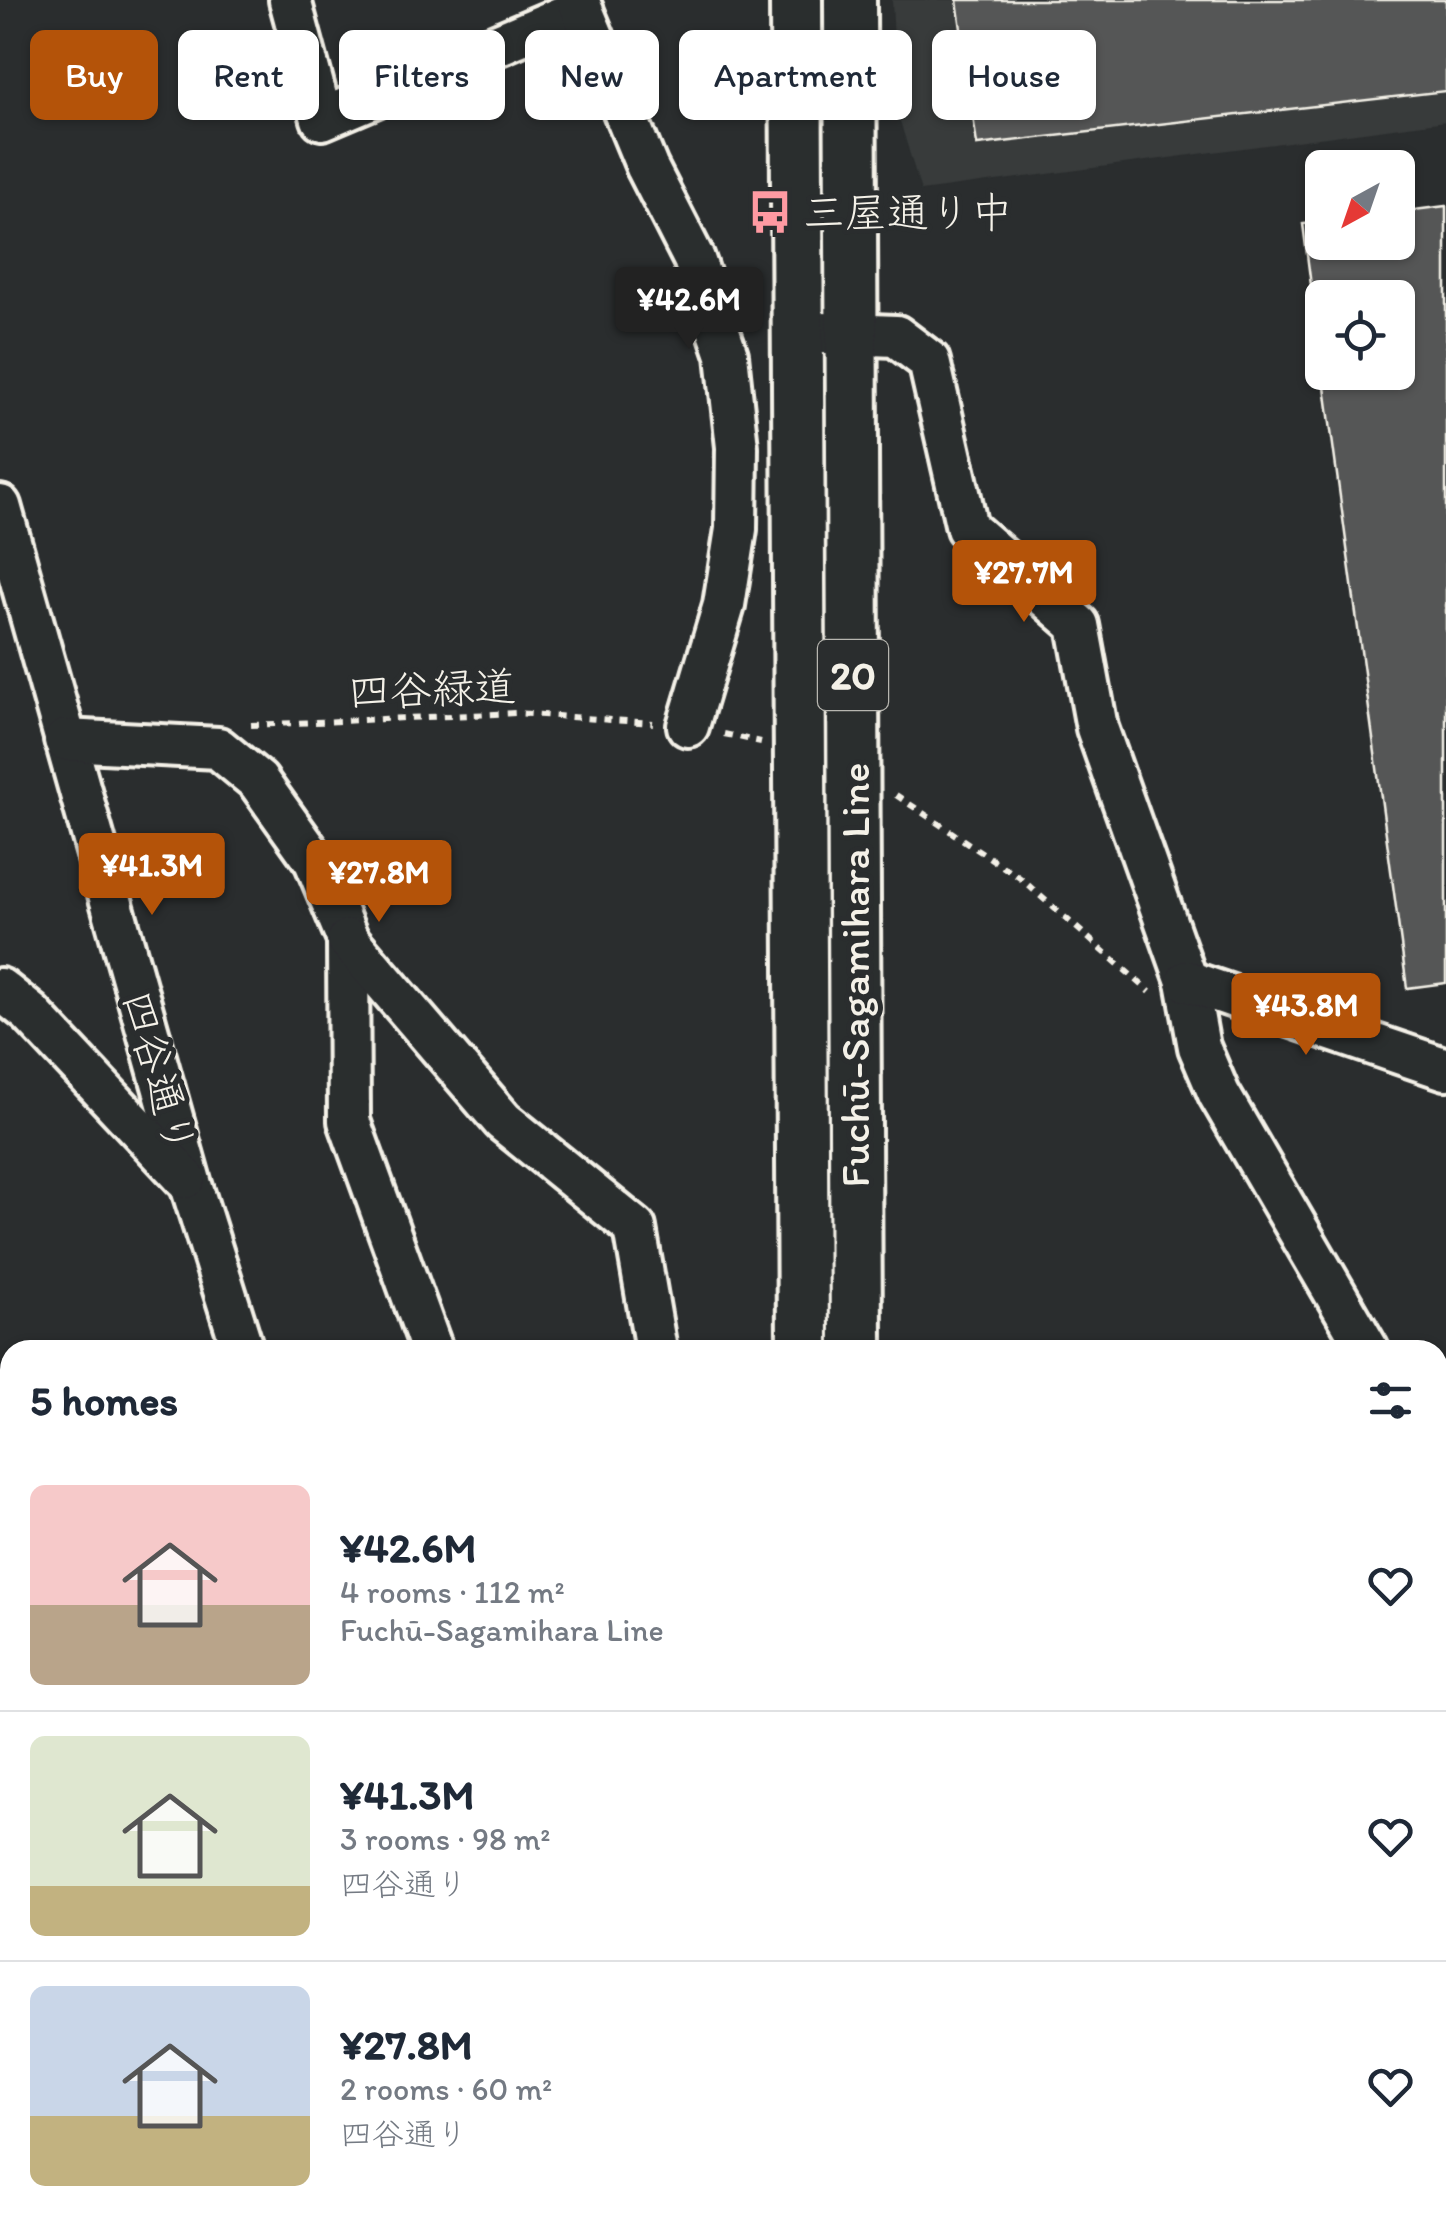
<!DOCTYPE html>
<html lang="en">
<head>
<meta charset="utf-8">
<style>
	body { margin:0; font-family:Itim,"Klee One",sans-serif; background:#f6f6f7; color:#1f2937; height:100vh; display:flex; flex-direction:column; font-size:38px; white-space:nowrap }
	* { box-sizing:border-box; margin:0 }
	p { font-size:32px; color:#747a83 }
	.icon { flex:none; width:55px; height:55px; fill:none; stroke:currentColor; stroke-width:2; stroke-linecap:round; stroke-linejoin:round }
	.map { position:relative; flex:1; overflow:hidden }
	.panel { position:absolute; left:0px; top:1340px; width:1448px; height:892px; display:flex; flex-direction:column; background:#fff; border-radius:30px 30px 0 0; box-shadow:0 2px 8px #0004 }
	.panel>* { flex:none }
	.banner { position:absolute; left:30px; top:30px; width:1388px; height:90px; display:flex; gap:20px }
	.needle { width:65px; rotate:220deg }
	.buttons { position:absolute; left:1305px; top:150px; display:grid; gap:20px }
	.buttons a { display:grid; place-items:center; width:110px; height:110px; border-radius:15px; background:#fff; box-shadow:0 2px 8px #0004; font-size:50px }
	.price { position:absolute; translate:-50% -85px; padding:0 22px; border-radius:10px; background:#b45309; color:#fff; font-size:32px; line-height:65px; filter:drop-shadow(0 2px 5px #0008) }
	.price::after { content:''; position:absolute; left:50%; top:60px; width:30px; height:22px; margin-left:-15px; background:inherit; clip-path:polygon(0 0,100% 0,50% 100%) }
	.price.on { background:#222; color:#fff }
	ul { padding:0; list-style:none }
	li { display:flex; align-items:center; gap:30px; height:250px; padding:0 30px }
	li+li { border-top:2px solid #e0e1e3 }
	li span { display:grid; place-items:center; flex:none; width:280px; height:200px; border-radius:15px; color:#555 }
	li>.icon { margin-inline-start:auto }
	span .icon { width:120px; height:120px; fill:#fffc; stroke-width:1 }
	li b { font-size:42px }
	h2 { display:flex; justify-content:space-between; align-items:center; height:120px; padding:0 30px; font-size:42px }
	.chip { padding:0 35px; border-radius:15px; background:#fff; box-shadow:0 2px 8px #0004; font-size:35px; line-height:90px }
	.chip.on { background:#b45309; color:#fff }
	.map>svg:first-child { display:block }
	.built { fill:#373a3a }
	.green { fill:#444645; stroke:#9c9c96; stroke-width:2.5 }
	.building { fill:#555756; stroke:#f4f1e8; stroke-width:2.5 }
	.lines { fill:none; stroke-linecap:round; stroke-linejoin:round }
	.minor-casing { stroke:#f4f1e8; stroke-width:48 }
	.major-casing { stroke:#f4f1e8; stroke-width:58 }
	.path { stroke:#f4f1e8; stroke-width:6; stroke-dasharray:8 8; stroke-linecap:butt }
	.minor { stroke:#2a2d2e; stroke-width:40 }
	.major { stroke:#2a2d2e; stroke-width:50 }
	.labels { text-anchor:middle; dominant-baseline:central; stroke-width:10; stroke-linejoin:round; paint-order:stroke }
	.shield { fill:#2a2d2e; stroke:#b7b6b0; stroke-width:2.5 }
	.shield-label { font-size:40px; font-weight:bold; fill:#f4f1e8 }
	.poi-label { font-size:42px; fill:#f4f1e8; stroke:#2a2d2e; text-anchor:start }
	.street-label { font-size:42px; fill:#f4f1e8; stroke:#2a2d2e }
</style>
</head>
<body>
<div class="map">
<svg width="1446" height="2232" viewBox="0 0 1446 2232">
	<rect width="100%" height="100%" fill="#2a2d2e"/>
	<filter id="ink" filterUnits="userSpaceOnUse"><feTurbulence type="fractalNoise" baseFrequency=".01" numOctaves="2"/><feDisplacementMap in="SourceGraphic" scale="20" xChannelSelector="R" yChannelSelector="G"/><feConvolveMatrix kernelMatrix="1 2 1 2 8 2 1 2 1" color-interpolation-filters="sRGB"/></filter>
	<g filter="url(#ink)">
		<!-- built -->
		<path class="built" d="M892 0H1446V121L921 191 897 111Z"/>
		<!-- green -->
		<g class="green">
			<path d="M1446 1848V1995L1438 1994V1854Z"/>
			<path d="M0 2215H10V2222L208 2223 212 2232H0Z"/>
		</g>
		<!-- building -->
		<g class="building">
			<path d="M957 0H1446V91L977 145Z"/>
			<path d="M1446 206V983L1407 988 1323 372H1398V298H1322V370L1303 224 1322 222V242H1398V212Z"/>
		</g>
		<g class="lines">
			<!-- minor casing -->
			<g class="minor-casing">
				<g id="minor">
					<path d="M290 0 322 119 581 9"/>
					<path d="M578 0 647 167 694 259 727 355 737 447 736 529 724 605 688 726"/>
					<path d="M821 333 896 336 929 361 967 528 1078 625 1097 728 1187 981 1199 1047 1219 1094 1368 1350"/>
					<path d="M0 506 191 1185 243 1350"/>
					<path d="M65 740 218 748 258 781 315 861 348 940 349 1121 432 1350"/>
					<path d="M348 940 503 1121 635 1228 656 1350"/>
					<path d="M1187 981 1446 1069"/>
					<path d="M0 989 30 1013 185 1178"/>
					<path d="M1438 1473 1446 1489"/>
					<path d="M0 1635 10 1642"/>
					<path d="M1438 1826 1446 1820"/>
					<path d="M0 1846 10 1830"/>
					<path d="M1438 2007 1446 2008"/>
					<path d="M1438 2179 1446 2180"/>
					<path d="M0 2182 10 2181"/>
					<path d="M235 2222 237 2232"/>
					<path d="M676 2222 687 2232"/>
					<path d="M1044 2232 1045 2222"/>
				</g>
			</g>
			<!-- major casing -->
			<g class="major-casing">
				<g id="major">
					<path d="M796 0 803 1350"/>
					<path d="M850 0 856 1350"/>
					<path d="M804 2222V2232"/>
					<path d="M858 2232V2222"/>
				</g>
			</g>
			<!-- path -->
			<g class="path">
				<path d="M251 725 516 713 653 723"/>
				<path d="M724 734 761 742"/>
				<path d="M896 795 1020 878 1150 992"/>
			</g>
			<!-- minor -->
			<use href="#minor" class="minor"/>
			<!-- major -->
			<use href="#major" class="major"/>
		</g>
	</g>
	<!-- icons -->
	<defs>
		<g id="bus-bare" transform="scale(3.45)"><path d="M-5-6H5V4H4V6H2V4H-2V6H-4V4H-5ZM-3.5-4V0h7V-4ZM-3.5 1.2v1.5H-2V1.2ZM2 1.2v1.5H3.5V1.2Z" fill="#ff9aa2" stroke="#2a2d2e" stroke-width="2.5" paint-order="stroke"/></g>
	</defs>
	<g fill-rule="evenodd">
		<use href="#bus-bare" x="770" y="212"/>
	</g>
	<g class="labels">
		<!-- shield labels -->
		<rect class="shield" x="818" y="640" width="70" height="70" rx="8"/>
		<g class="shield-label">
			<text x="853" y="675">20</text>
		</g>
		<!-- poi labels -->
		<g class="poi-label">
			<text x="803" y="212">三屋通り中</text>
		</g>
		<!-- street labels -->
		<g class="street-label">
			<text transform="translate(432 689) rotate(-2)">四谷緑道</text>
			<text transform="translate(854 975) rotate(-90)">Fuchū-Sagamihara Line</text>
			<text transform="translate(159 1073) rotate(74)">四谷通り</text>
		</g>
	</g>
</svg>
<div class="buttons">
<a><svg class="needle" viewBox="-14 -14 28 28"><path d="M0-13l5 13h-10z" fill="#e53935"/><path d="M0 13l5-13h-10z" fill="#747a83"/></svg></a>
<a><svg class="icon" aria-label="locate" viewBox="0 0 24 24"><circle cx="12" cy="12" r="6"/><path d="M12 2v4M12 18v4M2 12h4M18 12h4"/></svg></a>
</div>
<b class="price on" style="left:689px;top:352px">¥42.6M</b>
<b class="price" style="left:1024px;top:625px">¥27.7M</b>
<b class="price" style="left:152px;top:918px">¥41.3M</b>
<b class="price" style="left:379px;top:925px">¥27.8M</b>
<b class="price" style="left:1306px;top:1058px">¥43.8M</b>
<div class="banner">
<a class="chip on">Buy</a>
<a class="chip">Rent</a>
<a class="chip">Filters</a>
<a class="chip">New</a>
<a class="chip">Apartment</a>
<a class="chip">House</a>
</div>
<section class="panel">
<h2>5 homes<svg class="icon" aria-label="filters" viewBox="0 0 24 24"><path d="M4 7h16M4 17h16"/><circle cx="9" cy="7" r="2"/><circle cx="15" cy="17" r="2"/></svg></h2>
<ul>
<li><span style="background:linear-gradient(#f6c9c9 60%,#b9a48a 0)"><svg class="icon" aria-label="home" viewBox="0 0 24 24"><path d="M3 11l9-7 9 7M6 9v11h12V9"/></svg></span><div><b>¥42.6M</b><p>4 rooms · 112 m²</p><p>Fuchū-Sagamihara Line</p></div><svg class="icon" aria-label="heart" viewBox="0 0 24 24"><path d="M12 20l-8-8c-3-5 5-10 8-4 3-6 11-1 8 4z"/></svg></li>
<li><span style="background:linear-gradient(#dfe7d0 75%,#c2b280 0)"><svg class="icon" aria-label="home" viewBox="0 0 24 24"><path d="M3 11l9-7 9 7M6 9v11h12V9"/></svg></span><div><b>¥41.3M</b><p>3 rooms · 98 m²</p><p>四谷通り</p></div><svg class="icon" aria-label="heart" viewBox="0 0 24 24"><path d="M12 20l-8-8c-3-5 5-10 8-4 3-6 11-1 8 4z"/></svg></li>
<li><span style="background:linear-gradient(#c9d6e8 65%,#c2b280 0)"><svg class="icon" aria-label="home" viewBox="0 0 24 24"><path d="M3 11l9-7 9 7M6 9v11h12V9"/></svg></span><div><b>¥27.8M</b><p>2 rooms · 60 m²</p><p>四谷通り</p></div><svg class="icon" aria-label="heart" viewBox="0 0 24 24"><path d="M12 20l-8-8c-3-5 5-10 8-4 3-6 11-1 8 4z"/></svg></li>
</ul>
</section>
</div>
</body>
</html>
